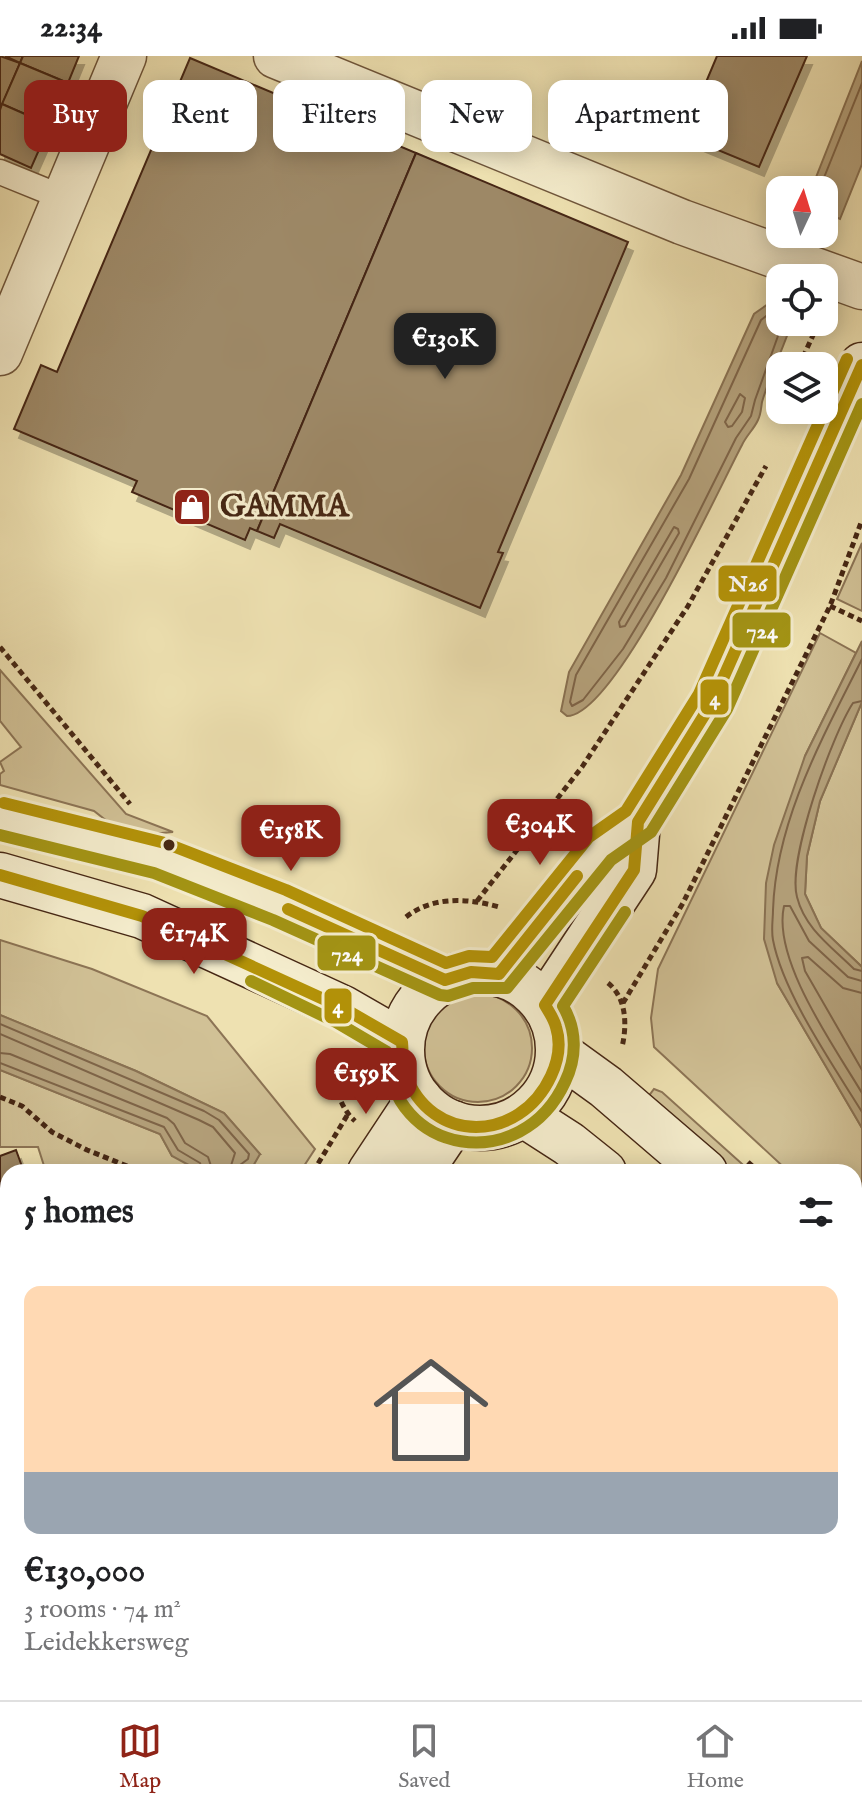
<!DOCTYPE html>
<html lang="en">
<head>
<meta charset="utf-8">
<style>
	body { margin:0; font-family:"IM FELL English",serif; background:#f6f6f6; color:#202124; height:100vh; display:flex; flex-direction:column; font-size:30px; white-space:nowrap }
	* { box-sizing:border-box; margin:0 }
	p { font-size:26px; color:#757577 }
	.icon { flex:none; width:44px; height:44px; fill:none; stroke:currentColor; stroke-width:2; stroke-linecap:round; stroke-linejoin:round }
	.map { position:relative; flex:1; overflow:hidden }
	.panel { position:absolute; left:0px; top:1108px; width:862px; height:536px; display:flex; flex-direction:column; background:#fff; border-radius:24px 24px 0 0; box-shadow:0 4px 20px #0003 }
	.panel>* { flex:none }
	.top-card { position:absolute; left:24px; top:24px; width:814px; height:72px; display:flex; gap:16px }
	.needle { width:52px; rotate:4deg }
	.buttons { position:absolute; left:766px; top:120px; display:grid; gap:16px }
	.buttons a { display:grid; place-items:center; width:72px; height:72px; border-radius:16px; background:#fff; box-shadow:0 4px 20px #0003; font-size:40px }
	.price { position:absolute; translate:-50% -68px; padding:0 18px; border-radius:16px; background:#8f2418; color:#fff; font-size:26px; line-height:52px; filter:drop-shadow(0 2px 4px #0008) }
	.price::after { content:''; position:absolute; left:50%; top:48px; width:24px; height:18px; margin-left:-12px; background:inherit; clip-path:polygon(0 0,100% 0,50% 100%) }
	.price.on { background:#222; color:#fff }
	ul { padding:0; list-style:none }
	li { display:grid; align-content:center; gap:16px; height:424px; padding:0 24px }
	li span { display:grid; place-items:center; height:248px; border-radius:16px; color:#555 }
	li>.icon { margin-inline-start:auto }
	span .icon { width:144px; height:144px; fill:#fffc; stroke-width:1 }
	li b { font-size:34px }
	h2 { display:flex; justify-content:space-between; align-items:center; height:96px; padding:0 24px; font-size:34px }
	.pill { padding:0 28px; border-radius:16px; background:#fff; box-shadow:0 4px 20px #0003; font-size:28px; line-height:72px }
	.pill.on { background:#8f2418; color:#fff }
	.status { display:flex; justify-content:space-between; align-items:center; height:56px; padding:0 40px; background:#fff; direction:ltr }
	.status svg { height:22px; fill:currentColor }
	.tabs { display:flex; justify-content:space-around; align-items:center; height:112px; border-top:2px solid #e0e0e0; background:#fff; font-size:22px; color:#757577 }
	.tabs a { display:grid; justify-items:center; gap:4px }
	.tabs .on { color:#8f2418 }
	.map>svg:first-child { display:block }
	.green { fill:#d1c196; stroke:#8c7455; stroke-width:2 }
	.water { fill:#b5a27c; stroke:#897152; stroke-width:2 }
	.lines { fill:none; stroke-linecap:round; stroke-linejoin:round }
	.shore { stroke:#7e6448; stroke-width:2 }
	.building { fill:#9d8866; stroke:#462714; stroke-width:2; filter:url(#shadow) }
	.lane-casing { stroke:#70563b; stroke-width:27 }
	.street-casing { stroke:#70563b; stroke-width:47 }
	.secondary-casing { stroke:#462714; stroke-width:47 }
	.path { stroke:#462714; stroke-width:5; stroke-dasharray:6 4; stroke-linecap:butt }
	.lane { stroke:#f4eccc; stroke-width:24 }
	.street { stroke:#f4eccc; stroke-width:44 }
	.secondary { stroke:#f4eccc; stroke-width:44 }
	.bus-1-casing { stroke:#f4eccc; stroke-width:18 }
	.bus-2-casing { stroke:#f4eccc; stroke-width:18 }
	.bus-3-casing { stroke:#f4eccc; stroke-width:18 }
	.bus-1 { stroke:#b39208; stroke-width:12 }
	.bus-2 { stroke:#a39414; stroke-width:12 }
	.bus-3 { stroke:#b39208; stroke-width:12 }
	.bus-dot { fill:#462714; stroke:#f4eccc; stroke-width:3 }
	.labels { text-anchor:middle; dominant-baseline:central; stroke-width:6; stroke-linejoin:round; paint-order:stroke }
	.poi-label { font-size:32px; font-weight:bold; fill:#462714; stroke:#f4eccc; text-anchor:start }
	.line-badge { stroke:#f4eccc; stroke-width:3 }
	.badge-label { font-size:22px; text-anchor:middle; font-weight:bold; fill:#fff }
</style>
</head>
<body>
<div class="status"><b>22:34</b><svg viewBox="0 0 49 12"><path d="M0 12V9h3v3zM5 12V6h3v6zM10 12V3h3v9zM15 12V0h3v12zM26 1h20v11H26zM47 4h2v5h-2z"/></svg></div>
<div class="map">
<svg width="862" height="1644" viewBox="0 0 862 1644">
	<defs>
		<filter id="shadow"><feDropShadow dx="5" dy="9" stdDeviation="0" flood-color="#0004"/></filter>
	</defs>
	<rect width="100%" height="100%" fill="#eee1b1"/>
	<filter id="stains"><feTurbulence type="fractalNoise" baseFrequency=".0025" numOctaves="4"/><feColorMatrix values="0 0 0 0 .2 0 0 0 0 .09 0 0 0 0 .02 0 0 0 .5 -.17"/></filter>
	<radialGradient id="worn" r=".72"><stop offset=".6" stop-color="#630" stop-opacity="0"/><stop offset="1" stop-color="#630" stop-opacity=".3"/></radialGradient>
	<!-- green -->
	<g class="green">
		<path d="M862 487V555L837 543Z"/>
		<path d="M820 577 856 597 805 700 777 927 862 1072V1195L854 1187V1116H789L654 991 651 962 658 913Z"/>
		<path d="M0 614 126 758 173 776 126 780 94 755 0 729V718L4 715 0 706 21 691 0 665Z"/>
		<path d="M862 646V911L821 872 805 838 807 800 820 745Z"/>
		<path d="M0 884 92 913 207 960 315 1093 300 1116H46L38 1091H0V1014L160 1078 172 1100 260 1098 224 1057 136 1015 0 959Z"/>
		<circle cx="478" cy="992" r="54"/>
		<path d="M654 1033 662 1036 751 1116H723L648 1041Z"/>
		<path d="M854 1359 862 1369V1435L854 1426Z"/>
		<path d="M8 1501V1533L0 1536V1504Z"/>
	</g>
	<!-- water -->
	<g class="water">
		<path d="M862 5V108L840 163 824 156V134H811Z"/>
		<path d="M768 248 780 251V266H792C783 293 770 319 762 346 761 352 761 358 758 364 754 373 746 380 742 389 718 434 615 660 567 660L561 655 569 616 681 419 754 258Z"/>
		<path d="M862 585V646L820 745 807 800 805 838 821 872 862 911V1072L777 927 764 883 766 827 774 789 805 700Z"/>
		<path d="M0 959 136 1015 224 1057 260 1098 252 1112 196 1113 172 1100 160 1078 0 1014Z"/>
		<path d="M8 1533V1580L0 1582V1536Z"/>
	</g>
	<g class="lines">
		<!-- shore -->
		<g class="shore">
			<path d="M819 134 862 27"/>
			<path d="M780 258 770 257 761 264 689 423 576 619 570 646 572 650 583 644 623 593 666 522 736 382 751 360 755 344 783 266"/>
			<path d="M740 338 745 342 742 356 732 370 728 371 725 366Z"/>
			<path d="M674 471 678 473 679 477 625 570 620 571 619 566Z"/>
			<path d="M862 603C823 681 776 764 773 854 773 863 771 874 773 884 783 937 833 1009 862 1056"/>
			<path d="M862 645 853 647C832 679 787 804 797 841 805 873 832 891 854 913L862 915"/>
			<path d="M862 925 848 921 809 885 790 850H784C772 904 834 990 862 1037"/>
			<path d="M862 937 843 932 808 901 802 902 805 915 862 1014"/>
			<path d="M0 968 204 1055 219 1064 249 1098 248 1103 240 1109 239 1116"/>
			<path d="M0 978 199 1064 213 1071 235 1097 229 1116"/>
			<path d="M0 997 10 998 167 1062 174 1068 185 1087 208 1101 213 1116"/>
			<path d="M0 1007 164 1071 178 1094 200 1107 203 1116"/>
		</g>
	</g>
	<!-- building -->
	<g class="building">
		<path d="M0 0 20 7 0 54Z"/>
		<path d="M5 0H23L20 7Z"/>
		<path d="M23 0H79L68 27 20 7Z"/>
		<path d="M717 0H807L759 111 684 80 685 78 691 80 688 67 697 63 707 41 701 38Z"/>
		<path d="M190 2 416 97 257 475 250 472 245 484 132 436 137 425 14 373 41 309 57 316Z"/>
		<path d="M20 7 68 27 50 69 2 48Z"/>
		<path d="M2 48 50 69 31 112 0 98V54Z"/>
		<path d="M416 97 628 186 498 496 503 497 480 552 280 468 274 482 257 475Z"/>
		<path d="M16 1094 24 1116H8V1277L0 1279V1100Z"/>
		<path d="M97 1636H131L134 1644H95L93 1638Z"/>
		<path d="M131 1636H170L173 1644H134Z"/>
		<path d="M170 1636H209L212 1644H173Z"/>
		<path d="M209 1636H268L271 1644H212Z"/>
		<path d="M738 1636H778L765 1644H726Z"/>
		<path d="M778 1636H826L830 1644H765Z"/>
	</g>
	<g class="lines">
		<!-- lane casing -->
		<g class="lane-casing">
			<path id="lane" d="M0 116 64 142"/>
		</g>
		<!-- street casing -->
		<g class="street-casing">
			<g id="street">
				<path d="M276 0 682 166 862 231"/>
				<path d="M0 297 124 0"/>
				<path d="M668 1636 672 1644"/>
				<path d="M442 1644 458 1636"/>
			</g>
		</g>
		<!-- secondary casing -->
		<g class="secondary-casing">
			<g id="secondary">
				<path d="M0 763 159 802 279 849 445 924"/>
				<path d="M0 819 142 860 343 952 402 986"/>
				<circle cx="480" cy="994" r="78"/>
				<path d="M499 918 600 792 638 766 713 645 862 309"/>
				<path d="M545 949 634 814 638 766"/>
				<path d="M559 997 606 1031 705 1116"/>
				<path d="M524 1059 569 1088 604 1116"/>
				<path d="M370 1116 419 1042"/>
				<path d="M420 1116 453 1067"/>
				<path d="M854 1264 862 1273"/>
				<path d="M854 1346 862 1354"/>
				<path d="M0 1411 8 1408"/>
			</g>
		</g>
		<!-- path -->
		<g class="path">
			<path d="M799 310 819 266"/>
			<path d="M830 550 862 565"/>
			<path d="M0 591 130 748"/>
			<path d="M477 845 582 711 688 550 766 410"/>
			<path d="M406 861C433 840 467 842 499 851"/>
			<path d="M608 927C627 942 627 970 622 991"/>
			<path d="M623 947 683 847 830 550 862 464"/>
			<path d="M332 997C335 1021 335 1047 355 1065"/>
			<path d="M0 1041 22 1050 52 1076 87 1094 142 1116"/>
			<path d="M748 1106 759 1116"/>
			<path d="M313 1116 348 1058"/>
			<path d="M854 1207 862 1216"/>
			<path d="M0 1360 8 1357"/>
			<path d="M854 1446 862 1455"/>
			<path d="M0 1479 8 1476"/>
			<path d="M854 1492 862 1504"/>
		</g>
		<!-- lane -->
		<use href="#lane" class="lane"/>
		<!-- street -->
		<use href="#street" class="street"/>
		<!-- secondary -->
		<use href="#secondary" class="secondary"/>
		<!-- bus-1 casing -->
		<g class="bus-1-casing">
			<g id="bus-1">
				<path d="M0 819 142 860 343 952 402 986C403 996 402 1007 405 1017 431 1090 520 1087 551 1020 558 1005 561 987 556 971 554 963 549 956 545 949L634 814 638 766 713 645 862 309"/>
				<path d="M288 853 445 924 471 916 499 918 577 820"/>
			</g>
		</g>
		<!-- bus-2 casing -->
		<g class="bus-2-casing">
			<g id="bus-2">
				<path d="M0 779 154 817 273 864 440 939 448 940 473 932H507L611 804 651 776 727 653 862 348"/>
				<path d="M251 925 336 966 387 996C390 1100 522 1120 565 1026 577 1001 577 974 563 950L625 856"/>
			</g>
		</g>
		<!-- bus-3 casing -->
		<g class="bus-3-casing">
			<path id="bus-3" d="M4 747 165 787 286 834 446 907 469 900 492 901 589 781 626 755 699 638 847 303"/>
		</g>
		<!-- bus-1 -->
		<use href="#bus-1" class="bus-1"/>
		<!-- bus-2 -->
		<use href="#bus-2" class="bus-2"/>
		<!-- bus-3 -->
		<use href="#bus-3" class="bus-3"/>
	</g>
	<!-- icons -->
	<defs>
		<g id="shop-square" transform="scale(2)"><rect x="-9" y="-9" width="18" height="18" rx="4" fill="#8f2418" stroke="#f4eccc"/><path d="M-5-2.5h2.3a2.7 3.5 0 0 1 5.4 0H5L5.5 6h-11ZM-1.5-2.5h3a1.5 2.3 0 0 0-3 0Z" fill="#fff"/></g>
	</defs>
	<g fill-rule="evenodd">
		<use href="#shop-square" x="192" y="451"/>
	</g>
	<!-- markers -->
	<circle class="bus-dot" cx="169" cy="789" r="7"/>
	<g class="labels">
		<!-- poi labels -->
		<g class="poi-label">
			<text x="220" y="451">GAMMA</text>
		</g>
	</g>
	<g class="line-badge">
		<rect x="717" y="508" width="61" height="39" rx="8" fill="#b39208"/>
		<rect x="731" y="555" width="61" height="38" rx="8" fill="#a39414"/>
		<rect x="699" y="622" width="31" height="38" rx="8" fill="#b39208"/>
		<rect x="316" y="878" width="61" height="38" rx="8" fill="#a39414"/>
		<rect x="323" y="931" width="30" height="38" rx="8" fill="#b39208"/>
	</g>
	<g class="badge-label">
		<text x="748" y="535">N26</text>
		<text x="762" y="582">724</text>
		<text x="715" y="649">4</text>
		<text x="347" y="905">724</text>
		<text x="338" y="957">4</text>
	</g>
	<rect width="100%" height="100%" filter="url(#stains)"/>
	<rect width="100%" height="100%" fill="url(#worn)"/>
</svg>
<div class="buttons">
<a><svg class="needle" viewBox="-14 -14 28 28"><path d="M0-13l5 13h-10z" fill="#e53935"/><path d="M0 13l5-13h-10z" fill="#757577"/></svg></a>
<a><svg class="icon" aria-label="locate" viewBox="0 0 24 24"><circle cx="12" cy="12" r="6"/><path d="M12 2v4M12 18v4M2 12h4M18 12h4"/></svg></a>
<a><svg class="icon" aria-label="layers" viewBox="0 0 24 24"><path d="M12 4l9 5-9 5-9-5zM3 14l9 5 9-5"/></svg></a>
</div>
<b class="price on" style="left:445px;top:325px">€130K</b>
<b class="price" style="left:540px;top:811px">€304K</b>
<b class="price" style="left:291px;top:817px">€158K</b>
<b class="price" style="left:194px;top:920px">€174K</b>
<b class="price" style="left:366px;top:1060px">€159K</b>
<div class="top-card">
<a class="pill on">Buy</a>
<a class="pill">Rent</a>
<a class="pill">Filters</a>
<a class="pill">New</a>
<a class="pill">Apartment</a>
</div>
<section class="panel">
<h2>5 homes<svg class="icon" aria-label="filters" viewBox="0 0 24 24"><path d="M4 7h16M4 17h16"/><circle cx="9" cy="7" r="2"/><circle cx="15" cy="17" r="2"/></svg></h2>
<ul>
<li><span style="background:linear-gradient(#ffd9b3 75%,#9aa5b1 0)"><svg class="icon" aria-label="home" viewBox="0 0 24 24"><path d="M3 11l9-7 9 7M6 9v11h12V9"/></svg></span><div><b>€130,000</b><p>3 rooms · 74 m²</p><p>Leidekkersweg</p></div></li>
</ul>
</section>
</div>
<nav class="tabs">
<a class="on"><svg class="icon" aria-label="map" viewBox="0 0 24 24"><path d="M3 6l6-2 6 2 6-2v14l-6 2-6-2-6 2zM9 4v14M15 6v14"/></svg>Map</a>
<a><svg class="icon" aria-label="saved" viewBox="0 0 24 24"><path d="M7 4h10v16l-5-4-5 4z"/></svg>Saved</a>
<a><svg class="icon" aria-label="home" viewBox="0 0 24 24"><path d="M3 11l9-7 9 7M6 9v11h12V9"/></svg>Home</a>
</nav>
</body>
</html>
